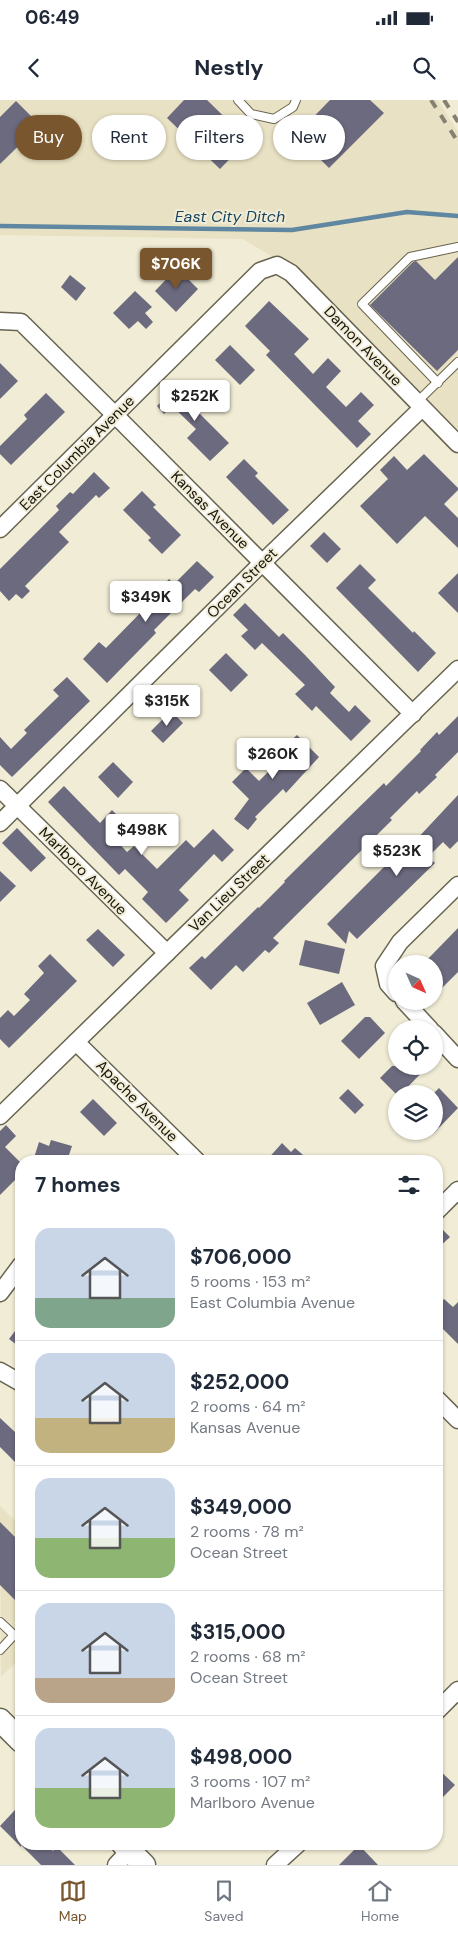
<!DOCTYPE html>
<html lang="en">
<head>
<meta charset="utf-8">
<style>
	body { margin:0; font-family:"DM Sans",sans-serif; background:#f6f6f7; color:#1f2937; height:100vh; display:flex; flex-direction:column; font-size:19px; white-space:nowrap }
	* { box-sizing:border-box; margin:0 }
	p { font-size:16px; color:#747a83 }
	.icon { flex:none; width:28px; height:28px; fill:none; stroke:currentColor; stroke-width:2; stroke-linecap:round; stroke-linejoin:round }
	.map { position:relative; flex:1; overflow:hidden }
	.details { position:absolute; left:15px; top:1055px; width:428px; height:695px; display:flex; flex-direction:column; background:#fff; border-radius:20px; box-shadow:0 1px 4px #0004 }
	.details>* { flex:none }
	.guide { position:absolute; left:15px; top:15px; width:429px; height:45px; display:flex; gap:10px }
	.needle { width:32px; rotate:135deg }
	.fabs { position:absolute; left:388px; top:855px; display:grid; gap:10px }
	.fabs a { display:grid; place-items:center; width:55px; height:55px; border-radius:50%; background:#fff; box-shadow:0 1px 4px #0004; font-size:25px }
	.price { position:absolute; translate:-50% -42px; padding:0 11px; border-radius:5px; background:#fff; color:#222; font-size:16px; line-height:32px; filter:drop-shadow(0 1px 2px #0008) }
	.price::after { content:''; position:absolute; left:50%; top:30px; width:15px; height:11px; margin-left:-8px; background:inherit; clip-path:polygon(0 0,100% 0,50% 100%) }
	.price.current { background:#79562e; color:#fff }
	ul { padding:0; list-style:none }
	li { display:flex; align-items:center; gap:15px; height:125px; padding:0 20px }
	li+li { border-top:1px solid #e0e1e3 }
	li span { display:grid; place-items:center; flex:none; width:140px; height:100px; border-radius:15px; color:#555 }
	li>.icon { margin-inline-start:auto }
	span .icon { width:60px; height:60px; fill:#fffc; stroke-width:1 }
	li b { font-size:21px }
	h2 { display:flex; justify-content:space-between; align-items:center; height:60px; padding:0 20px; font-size:21px }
	.pill { padding:0 18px; border-radius:22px; background:#fff; box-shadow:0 1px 4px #0004; font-size:18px; line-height:45px }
	.pill.current { background:#79562e; color:#fff }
	.status { display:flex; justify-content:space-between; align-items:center; height:35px; padding:0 25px; background:#fff; direction:ltr }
	.status svg { height:14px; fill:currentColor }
	header { display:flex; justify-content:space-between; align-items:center; height:65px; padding:0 20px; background:#fff; font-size:22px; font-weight:700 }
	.tabs { display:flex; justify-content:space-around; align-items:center; height:70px; border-top:1px solid #e0e1e3; background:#fff; font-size:14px; color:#747a83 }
	.tabs a { display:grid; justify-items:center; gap:2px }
	.tabs .current { color:#79562e }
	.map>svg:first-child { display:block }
	.built { fill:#e8e1c3 }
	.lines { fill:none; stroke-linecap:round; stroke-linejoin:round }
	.stream { stroke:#6087a1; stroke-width:4.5 }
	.building { fill:#6c6a7e }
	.lane-casing { stroke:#686450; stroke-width:10 }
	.street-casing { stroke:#686450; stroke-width:19 }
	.secondary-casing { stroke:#686450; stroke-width:25 }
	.lane { stroke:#fff; stroke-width:8 }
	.street { stroke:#fff; stroke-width:16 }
	.secondary { stroke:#fff; stroke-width:22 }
	.rail { stroke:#858172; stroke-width:4; stroke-dasharray:9 9; stroke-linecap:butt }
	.labels { text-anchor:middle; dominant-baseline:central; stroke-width:4; stroke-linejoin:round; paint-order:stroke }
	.street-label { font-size:15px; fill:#15130b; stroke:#f1ecd5 }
	.water-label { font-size:16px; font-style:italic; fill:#184560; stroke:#f1ecd5 }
</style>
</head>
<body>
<div class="status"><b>06:49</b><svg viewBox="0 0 49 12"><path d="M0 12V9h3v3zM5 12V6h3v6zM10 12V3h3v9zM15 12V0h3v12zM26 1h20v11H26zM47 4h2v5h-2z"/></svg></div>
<header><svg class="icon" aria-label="back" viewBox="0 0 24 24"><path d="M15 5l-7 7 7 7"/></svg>Nestly<svg class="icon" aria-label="search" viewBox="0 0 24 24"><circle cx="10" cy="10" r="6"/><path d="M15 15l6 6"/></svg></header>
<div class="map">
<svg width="458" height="1765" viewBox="0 0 458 1765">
	<rect width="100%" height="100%" fill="#f1ecd5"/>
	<!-- built -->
	<g class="built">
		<path d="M0 0H438L458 32V334L274 158 243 139 0 135Z"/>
		<path d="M0 1406 21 1427V1557L1 1577Z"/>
	</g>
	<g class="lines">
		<!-- stream -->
		<path class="stream" d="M0 126 292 130 407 112 458 116"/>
	</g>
	<!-- building -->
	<g class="building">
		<path d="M184 0H207L248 40 220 69 167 18Z"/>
		<path d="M330 0H370L384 13 329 68 296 35Z"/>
		<path d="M16 1 40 25 0 64V17Z"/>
		<path d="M458 157V250L437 271 370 205 413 162 416 161 435 180Z"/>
		<path d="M177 168 198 189 176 212 155 191Z"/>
		<path d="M70 175 86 188 76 201 61 187Z"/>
		<path d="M135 191 152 207 145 213 153 222 146 229 138 221 129 229 113 213Z"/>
		<path d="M269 201 309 239 294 254 313 274 328 258 341 271 326 287 346 307 361 292 374 305 358 321 371 334 357 348 266 255 270 251 245 226Z"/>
		<path d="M230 245 255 270 240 285 215 260Z"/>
		<path d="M0 263 18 281 0 299Z"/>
		<path d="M180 283 202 306 197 311 229 343 210 361 187 338 196 329 172 306 164 314 157 306Z"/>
		<path d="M46 293 65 312 11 365 0 354V346L27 319 24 315Z"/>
		<path d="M424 354 458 388V390L444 404 458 418V448L425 416 397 444 360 406 388 379 380 370 394 356 407 370Z"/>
		<path d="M244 359 258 373 255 376 289 410 273 425 226 377Z"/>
		<path d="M94 372 110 388 99 398 96 395 59 432 69 442 25 486 30 491 22 499 16 494 9 501 0 491V469L59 410 56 406 70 392 73 394Z"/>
		<path d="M142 391 156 405 153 407 181 435 162 454 148 440 151 438 123 410Z"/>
		<path d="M324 432 341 449 327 463 310 446Z"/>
		<path d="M197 461 214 477 199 492 195 489 154 530 156 533 107 583 83 559 99 542 106 548 148 505 146 503 169 479 174 484Z"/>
		<path d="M360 464 376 480 368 488 413 533 414 531 436 553 418 572 336 488Z"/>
		<path d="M458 473V513L438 493Z"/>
		<path d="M245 503 279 537 283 533 305 555 335 587 330 593 349 612 355 605 371 621 351 641 316 606 312 611 295 594 305 585 262 543 255 550 241 536 248 530 233 515Z"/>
		<path d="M226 553 248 575 231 592 209 570Z"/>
		<path d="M67 577 90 601 12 677 0 665V637L11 649 27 633 24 630 59 596 53 590Z"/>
		<path d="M171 611 183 623 163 643 151 631Z"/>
		<path d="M458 616V652L435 675 437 677 419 694 417 691 390 718 392 720 273 838 279 843 269 853 265 850 243 872 236 865 211 890 189 868 202 856 205 859 258 807 259 808 285 782 284 781 347 719 384 683 386 686 421 651 420 650 437 632 439 635Z"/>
		<path d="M297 635 319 657 286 693 283 689 255 717 257 719 248 730 234 719 249 699 232 682 246 668 259 681 288 652 283 648Z"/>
		<path d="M113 662 133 682 118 698 98 677Z"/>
		<path d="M64 686 100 723 112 710 122 720 109 733 127 752 134 746 157 769 186 740 194 748 213 729 234 750 222 762 214 754 179 790 189 800 166 823 142 799 148 792 125 769 119 775 48 702Z"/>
		<path d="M458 695V741L450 749 443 742 428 757 435 763 357 839 349 831 346 844 327 824 389 762 391 763 414 742Z"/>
		<path d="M17 728 46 758 31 772 2 743Z"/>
		<path d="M0 771 16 786 0 802Z"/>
		<path d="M458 828V872L434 896V864H423Z"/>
		<path d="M98 829 125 855 113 867 86 840Z"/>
		<path d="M305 840 345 849 339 874 299 865Z"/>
		<path d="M50 854 77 881 9 948 0 939V918L8 910 14 916 30 900 24 894 44 873 38 866Z"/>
		<path d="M342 882 355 905 320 925 307 903Z"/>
		<path d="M365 917H370L385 933 359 959 341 941Z"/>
		<path d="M392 966H428L401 994H396L380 978Z"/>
		<path d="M439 988 458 1008 434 1033V993Z"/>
		<path d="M348 989 364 1005 355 1014 339 998Z"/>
		<path d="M93 999 117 1023 104 1036 80 1012Z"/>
		<path d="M6 1025 16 1036 5 1047 21 1063V1074L0 1095V1031Z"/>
		<path d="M51 1040 72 1046 67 1061H33L39 1042 49 1046Z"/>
		<path d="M282 1043 291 1052 295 1048 310 1061H266Z"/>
		<path d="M436 1123 450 1137 436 1150Z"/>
		<path d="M444 1199 453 1207 458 1202V1244L436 1222V1207Z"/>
		<path d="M21 1223V1248L9 1239Z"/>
		<path d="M0 1318 15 1332 21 1326V1368L0 1347Z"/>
		<path d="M0 1422 21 1443V1506L0 1485Z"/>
		<path d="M436 1667 455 1685 436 1704Z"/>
		<path d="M15 1710 21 1716V1744H46L53 1751 57 1747 75 1765H41L21 1745V1747L0 1726Z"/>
		<path d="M359 1745 378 1765H339Z"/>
	</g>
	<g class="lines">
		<!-- lane casing -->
		<g class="lane-casing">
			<g id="lane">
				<path d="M238 0 251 14 274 19 293 7 296 0"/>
				<path d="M438 283 362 204 410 157 458 147"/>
				<path d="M417 302 458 262"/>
				<path d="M0 1522 14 1535 0 1550"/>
			</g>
		</g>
		<!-- street casing -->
		<g class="street-casing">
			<g id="street">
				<path d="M0 221 21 222 115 315 413 614"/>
				<path d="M0 429 260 171 277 165 291 173 458 344"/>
				<path d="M0 689 167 853"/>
				<path d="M0 723 262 463 422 308"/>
				<path d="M396 893 388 884 384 866 400 842 458 785"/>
				<path d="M404 901 430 929"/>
				<path d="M434 933 458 959"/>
				<path d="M76 942 197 1061"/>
				<path d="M0 1016 458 569"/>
				<path d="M436 1112 458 1090"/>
				<path d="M0 1193 21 1165"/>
				<path d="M0 1271 21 1283"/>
				<path d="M436 1298 458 1320"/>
				<path d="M436 1612 458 1590"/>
				<path d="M116 1765 130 1750"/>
				<path d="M275 1765 298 1744"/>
			</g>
		</g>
		<!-- secondary casing -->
		<g class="secondary-casing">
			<g id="secondary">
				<path d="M0 1620 21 1641"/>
				<path d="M123 1744 144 1765"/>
			</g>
		</g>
		<!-- lane -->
		<use href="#lane" class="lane"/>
		<!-- street -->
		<use href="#street" class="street"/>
		<!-- secondary -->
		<use href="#secondary" class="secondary"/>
		<!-- rail -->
		<g class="rail">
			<path d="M431 0 458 42"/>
			<path d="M444 0 458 22"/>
		</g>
	</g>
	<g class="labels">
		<!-- street labels -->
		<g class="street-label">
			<text transform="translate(363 246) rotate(46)">Damon Avenue</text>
			<text transform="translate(77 353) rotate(-45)">East Columbia Avenue</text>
			<text transform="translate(210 410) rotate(45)">Kansas Avenue</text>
			<text transform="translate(242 483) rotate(-45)">Ocean Street</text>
			<text transform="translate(83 771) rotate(45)">Marlboro Avenue</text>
			<text transform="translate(229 793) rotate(-44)">Van Lieu Street</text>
			<text transform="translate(137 1001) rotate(45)">Apache Avenue</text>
		</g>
		<!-- water labels -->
		<g class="water-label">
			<text x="230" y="116">East City Ditch</text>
		</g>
	</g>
</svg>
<div class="fabs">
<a><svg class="needle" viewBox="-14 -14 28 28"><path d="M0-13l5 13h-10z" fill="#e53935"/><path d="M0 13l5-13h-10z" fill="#747a83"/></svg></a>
<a><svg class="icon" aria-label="locate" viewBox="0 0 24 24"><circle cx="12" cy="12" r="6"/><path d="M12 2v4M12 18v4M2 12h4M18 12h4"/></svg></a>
<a><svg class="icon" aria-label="layers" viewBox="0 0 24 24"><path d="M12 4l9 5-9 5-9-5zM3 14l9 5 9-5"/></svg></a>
</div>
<b class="price current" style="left:176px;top:190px">$706K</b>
<b class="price" style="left:195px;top:322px">$252K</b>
<b class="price" style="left:146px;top:523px">$349K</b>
<b class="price" style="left:167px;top:627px">$315K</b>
<b class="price" style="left:273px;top:680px">$260K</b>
<b class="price" style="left:142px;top:756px">$498K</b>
<b class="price" style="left:397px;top:777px">$523K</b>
<div class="guide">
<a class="pill current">Buy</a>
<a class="pill">Rent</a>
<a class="pill">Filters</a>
<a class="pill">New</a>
</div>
<section class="details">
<h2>7 homes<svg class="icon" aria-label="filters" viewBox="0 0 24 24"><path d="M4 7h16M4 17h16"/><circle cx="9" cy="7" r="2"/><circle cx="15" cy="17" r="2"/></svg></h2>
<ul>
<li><span style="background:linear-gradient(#c9d6e8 70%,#7fa58c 0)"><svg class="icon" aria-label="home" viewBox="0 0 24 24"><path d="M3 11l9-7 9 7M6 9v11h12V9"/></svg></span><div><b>$706,000</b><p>5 rooms · 153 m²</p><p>East Columbia Avenue</p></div></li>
<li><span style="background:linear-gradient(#c9d6e8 65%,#c2b280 0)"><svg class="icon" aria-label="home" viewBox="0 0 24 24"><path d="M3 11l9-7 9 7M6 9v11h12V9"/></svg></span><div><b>$252,000</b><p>2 rooms · 64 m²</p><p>Kansas Avenue</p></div></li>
<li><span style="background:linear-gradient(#c9d6e8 60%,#8fb573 0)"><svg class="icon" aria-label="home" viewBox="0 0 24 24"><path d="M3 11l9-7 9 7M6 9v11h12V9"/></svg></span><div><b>$349,000</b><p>2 rooms · 78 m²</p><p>Ocean Street</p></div></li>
<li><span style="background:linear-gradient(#c9d6e8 75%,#b9a48a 0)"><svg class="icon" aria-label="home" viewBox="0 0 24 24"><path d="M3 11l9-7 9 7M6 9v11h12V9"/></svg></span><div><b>$315,000</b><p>2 rooms · 68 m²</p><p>Ocean Street</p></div></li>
<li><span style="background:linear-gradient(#c9d6e8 60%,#8fb573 0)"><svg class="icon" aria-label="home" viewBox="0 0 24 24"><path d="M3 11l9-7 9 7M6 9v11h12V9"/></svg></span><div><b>$498,000</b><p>3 rooms · 107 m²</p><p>Marlboro Avenue</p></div></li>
</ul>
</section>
</div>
<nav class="tabs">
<a class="current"><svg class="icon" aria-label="map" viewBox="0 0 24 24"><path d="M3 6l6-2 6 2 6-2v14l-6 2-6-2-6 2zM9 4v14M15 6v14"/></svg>Map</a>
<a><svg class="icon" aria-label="saved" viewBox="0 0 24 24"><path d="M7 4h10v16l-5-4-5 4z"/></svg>Saved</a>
<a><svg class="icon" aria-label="home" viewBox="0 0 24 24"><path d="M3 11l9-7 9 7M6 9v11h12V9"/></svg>Home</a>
</nav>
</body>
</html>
